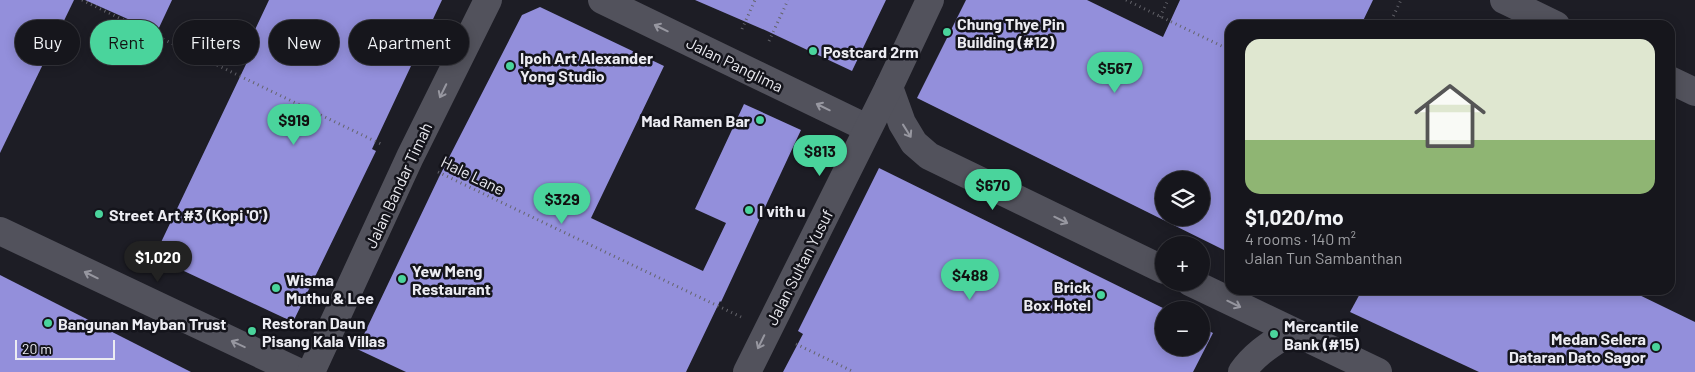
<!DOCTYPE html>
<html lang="en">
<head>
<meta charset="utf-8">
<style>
	body { margin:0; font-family:Barlow,sans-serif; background:#232329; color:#f1f3f6; height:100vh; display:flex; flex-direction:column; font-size:19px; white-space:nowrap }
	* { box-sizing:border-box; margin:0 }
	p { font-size:16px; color:#9e9fa3 }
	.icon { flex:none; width:28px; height:28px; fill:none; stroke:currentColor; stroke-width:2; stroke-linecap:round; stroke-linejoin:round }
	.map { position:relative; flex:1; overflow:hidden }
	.side { position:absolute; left:1225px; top:20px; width:450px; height:275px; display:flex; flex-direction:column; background:#16161c; border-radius:15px; box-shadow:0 2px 12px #0003,0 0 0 1px #35353b }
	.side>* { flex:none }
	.banner { position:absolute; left:15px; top:20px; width:475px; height:45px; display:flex; gap:10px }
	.tools { position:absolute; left:1155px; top:171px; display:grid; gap:10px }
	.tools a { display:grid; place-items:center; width:55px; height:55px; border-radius:50%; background:#16161c; box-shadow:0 2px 12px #0003,0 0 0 1px #35353b; font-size:25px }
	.scale { position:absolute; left:15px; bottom:12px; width:100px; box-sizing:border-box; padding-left:5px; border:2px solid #ececf2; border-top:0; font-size:14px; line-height:18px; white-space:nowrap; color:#ececf2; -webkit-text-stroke:4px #14141b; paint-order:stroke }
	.price { position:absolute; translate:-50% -42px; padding:0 11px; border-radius:18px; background:#4ad49c; color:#111; font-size:16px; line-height:32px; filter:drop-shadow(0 1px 2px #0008) }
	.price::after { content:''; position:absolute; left:50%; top:30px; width:15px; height:11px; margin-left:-8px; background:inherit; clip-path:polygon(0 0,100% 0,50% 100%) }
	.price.on { background:#222; color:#fff }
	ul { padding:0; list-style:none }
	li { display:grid; align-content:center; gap:10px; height:265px; padding:0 20px }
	li span { display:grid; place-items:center; height:155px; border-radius:15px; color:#555 }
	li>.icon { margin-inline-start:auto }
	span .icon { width:90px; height:90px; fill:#fffc; stroke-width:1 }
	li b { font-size:21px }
	.pill { padding:0 18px; border-radius:22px; background:#16161c; box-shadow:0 2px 12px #0003,0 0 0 1px #35353b; font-size:18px; line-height:45px }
	.pill.on { background:#4ad49c; color:#111 }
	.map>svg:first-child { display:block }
	.building { fill:#938fdb; fill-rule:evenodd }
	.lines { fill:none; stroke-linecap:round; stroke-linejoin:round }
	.path { stroke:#64646b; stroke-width:3; stroke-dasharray:1 4; stroke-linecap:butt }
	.street { stroke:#52525c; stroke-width:28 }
	.secondary { stroke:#52525c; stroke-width:28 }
	.oneway { stroke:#9797a0 }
	.poi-dot { fill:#4ad49c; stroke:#14141b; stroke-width:2 }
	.labels { text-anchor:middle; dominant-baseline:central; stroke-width:5; stroke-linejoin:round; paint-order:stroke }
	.poi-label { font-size:16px; font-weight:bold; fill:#ececf2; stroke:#14141b; text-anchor:start }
	.street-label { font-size:16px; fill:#ececf2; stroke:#14141b }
</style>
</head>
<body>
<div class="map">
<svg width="1695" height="372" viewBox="0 0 1695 372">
	<rect width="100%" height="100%" fill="#1d1d25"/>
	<!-- building -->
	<g class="building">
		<path d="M0 0H74L0 153Z"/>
		<path d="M85 0H172L157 32Z"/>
		<path d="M269 0H442L372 149 376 151 293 322 154 257 258 39 252 36Z"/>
		<path d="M695 0H886L852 71 767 31Z"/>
		<path d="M966 0H1087L1163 37 1180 0H1373L1361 25H1230V253L917 98ZM1164 180H1201V218H1164Z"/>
		<path d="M540 7 664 66 591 218 703 271 726 223 695 209 744 104 801 130 721 302 720 301 686 372H406L357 349 439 177 522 15Z"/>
		<path d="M879 168 1167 310H1164V348H1201V327L1213 333 1193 372H783L803 334 798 331Z"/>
		<path d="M0 275 191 372H0Z"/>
		<path d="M1362 290H1629L1695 322V372H1479L1350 312Z"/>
	</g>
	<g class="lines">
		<!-- path -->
		<g class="path">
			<path d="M82 0 383 145"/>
			<path d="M1126 0 1230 50"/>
			<path d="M1160 17 1168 0"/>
			<path d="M1389 25 1401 0"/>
			<path d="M742 29 755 0"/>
			<path d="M769 41 788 0"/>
			<path d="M438 172 741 317"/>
			<path d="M796 344 854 372"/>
		</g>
		<!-- street -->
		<path class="street" d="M1242 372C1255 353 1273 343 1291 331"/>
		<!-- secondary -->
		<g class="secondary">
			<path d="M602 0 867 128"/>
			<path d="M1504 0 1556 25"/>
			<path d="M1670 80 1695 92"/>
			<path d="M889 87 902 123 914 143 929 156 1164 270"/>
			<path d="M0 231 298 372"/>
			<path d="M1190 282 1378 372"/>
			<path d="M311 372 410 157 488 0"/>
			<path d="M747 372 889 87 930 0"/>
		</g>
	</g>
	<!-- one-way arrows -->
	<defs><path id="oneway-shaft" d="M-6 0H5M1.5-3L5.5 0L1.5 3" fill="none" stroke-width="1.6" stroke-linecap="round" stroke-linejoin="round" transform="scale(1.25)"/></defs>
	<g class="oneway">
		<use href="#oneway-shaft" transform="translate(661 28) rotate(-154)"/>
		<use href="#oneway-shaft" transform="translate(443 91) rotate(116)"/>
		<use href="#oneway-shaft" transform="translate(823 107) rotate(-154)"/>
		<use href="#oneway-shaft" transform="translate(907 131) rotate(58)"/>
		<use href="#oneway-shaft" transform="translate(1061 220) rotate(26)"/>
		<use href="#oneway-shaft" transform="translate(91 275) rotate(-154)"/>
		<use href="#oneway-shaft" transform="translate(1234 304) rotate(26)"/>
		<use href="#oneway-shaft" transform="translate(761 342) rotate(116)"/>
		<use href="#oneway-shaft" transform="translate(238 344) rotate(-155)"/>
	</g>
	<!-- markers -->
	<g class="poi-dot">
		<circle cx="947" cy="32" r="5"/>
		<circle cx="813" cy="51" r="5"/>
		<circle cx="510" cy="66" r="5"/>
		<circle cx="760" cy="120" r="5"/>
		<circle cx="749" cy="210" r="5"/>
		<circle cx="99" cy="214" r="5"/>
		<circle cx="402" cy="279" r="5"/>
		<circle cx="276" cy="288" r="5"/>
		<circle cx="1101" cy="295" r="5"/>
		<circle cx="48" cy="323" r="5"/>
		<circle cx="252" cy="331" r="5"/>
		<circle cx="1274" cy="334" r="5"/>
		<circle cx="1656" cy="347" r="5"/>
	</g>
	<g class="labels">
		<!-- poi labels -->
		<g class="poi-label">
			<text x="957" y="23">Chung Thye Pin<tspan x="957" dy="18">Building (#12)</tspan></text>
			<text x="823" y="51">Postcard 2rm</text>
			<text x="520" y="57">Ipoh Art Alexander<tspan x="520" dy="18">Yong Studio</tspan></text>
			<text x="750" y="120" text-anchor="end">Mad Ramen Bar</text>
			<text x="759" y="210">I vith u</text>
			<text x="109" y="214">Street Art #3 (Kopi 'O')</text>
			<text x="412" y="270">Yew Meng<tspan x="412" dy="18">Restaurant</tspan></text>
			<text x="286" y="279">Wisma<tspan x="286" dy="18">Muthu &amp; Lee</tspan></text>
			<text x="1091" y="286" text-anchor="end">Brick<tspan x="1091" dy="18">Box Hotel</tspan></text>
			<text x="262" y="322">Restoran Daun<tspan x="262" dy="18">Pisang Kala Villas</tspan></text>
			<text x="58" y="323">Bangunan Mayban Trust</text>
			<text x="1284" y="325">Mercantile<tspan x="1284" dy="18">Bank (#15)</tspan></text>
			<text x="1646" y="338" text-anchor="end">Medan Selera<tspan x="1646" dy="18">Dataran Dato Sagor</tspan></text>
		</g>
		<!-- street labels -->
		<g class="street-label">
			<text transform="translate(735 64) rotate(26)">Jalan Panglima</text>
			<text transform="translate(473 175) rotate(26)">Hale Lane</text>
			<text transform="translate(398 185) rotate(-65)">Jalan Bandar Timah</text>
			<text transform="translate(799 267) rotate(-63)">Jalan Sultan Yusuf</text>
		</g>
	</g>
</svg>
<div class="tools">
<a><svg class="icon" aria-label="layers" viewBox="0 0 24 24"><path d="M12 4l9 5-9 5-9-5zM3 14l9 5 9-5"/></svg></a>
<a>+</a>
<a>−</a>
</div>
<div class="scale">20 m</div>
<b class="price" style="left:1115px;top:94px">$567</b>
<b class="price" style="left:294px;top:146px">$919</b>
<b class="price" style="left:820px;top:177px">$813</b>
<b class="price" style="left:993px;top:211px">$670</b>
<b class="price" style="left:562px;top:225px">$329</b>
<b class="price on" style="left:158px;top:283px">$1,020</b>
<b class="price" style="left:970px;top:301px">$488</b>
<div class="banner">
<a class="pill">Buy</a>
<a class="pill on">Rent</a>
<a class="pill">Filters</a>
<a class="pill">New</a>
<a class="pill">Apartment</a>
</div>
<section class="side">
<ul>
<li><span style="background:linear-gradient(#dfe7d0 65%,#8fb573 0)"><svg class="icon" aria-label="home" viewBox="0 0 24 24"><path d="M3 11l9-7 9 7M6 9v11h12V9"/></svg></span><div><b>$1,020/mo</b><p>4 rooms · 140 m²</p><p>Jalan Tun Sambanthan</p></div></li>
</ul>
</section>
</div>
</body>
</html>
